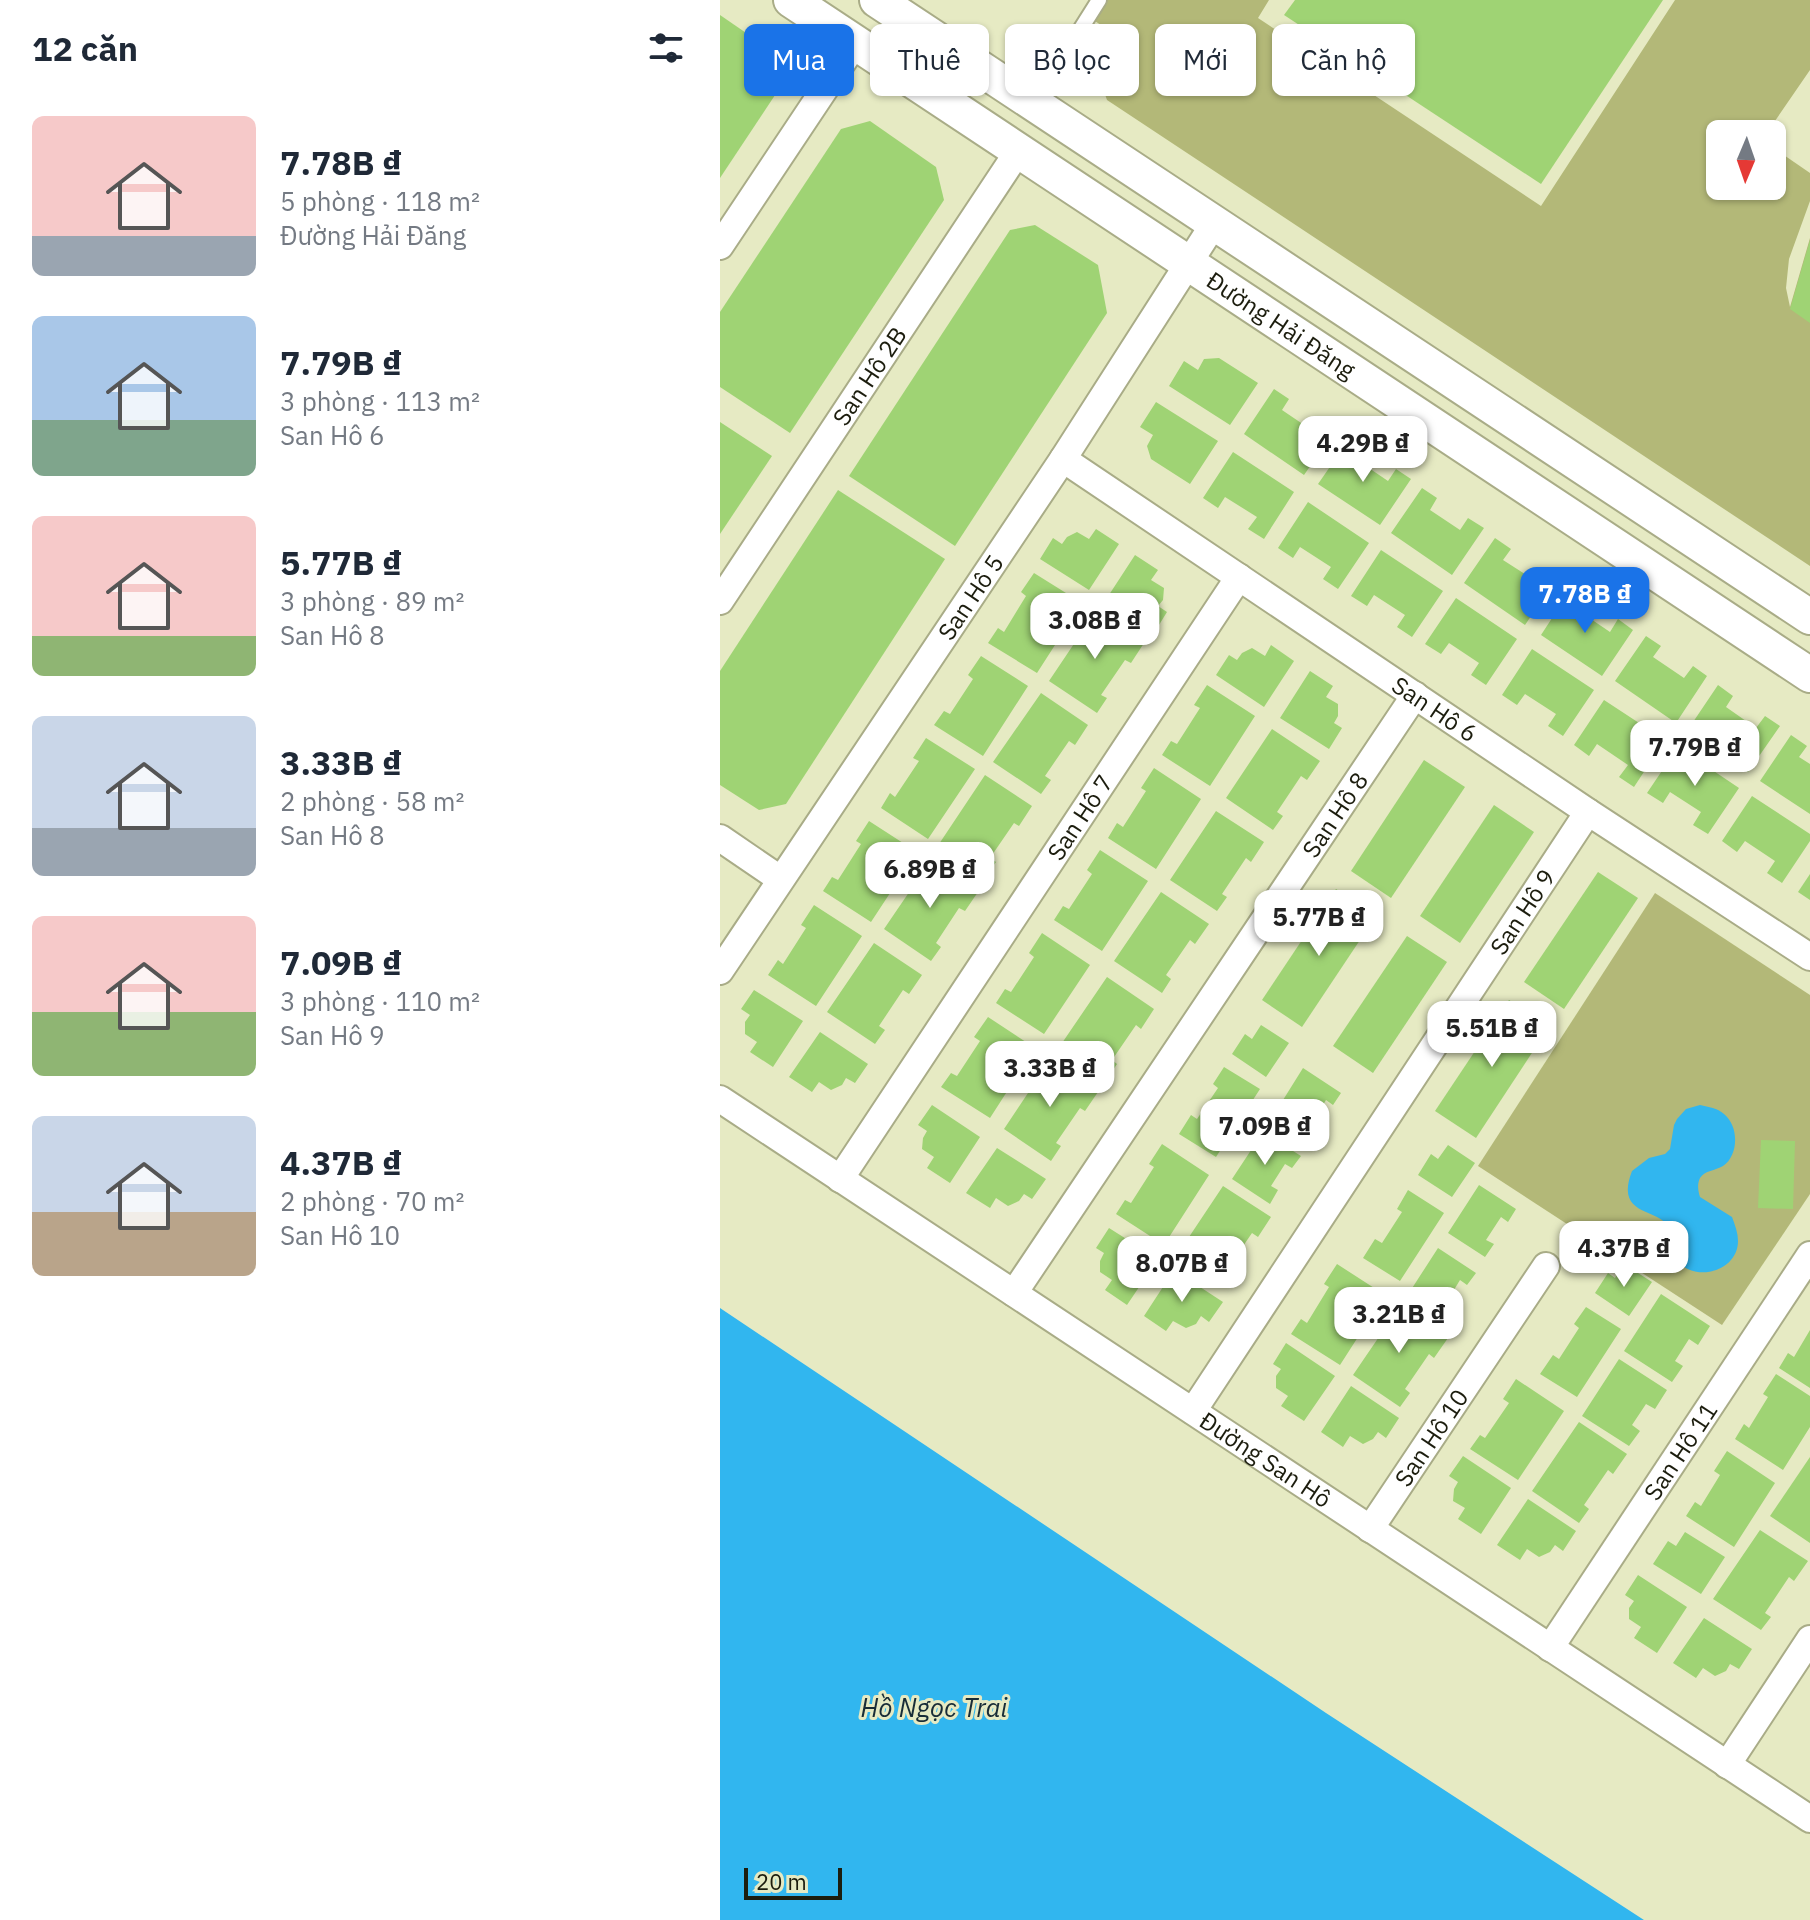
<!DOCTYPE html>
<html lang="vi">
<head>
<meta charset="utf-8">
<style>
	body { margin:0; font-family:"IBM Plex Sans",sans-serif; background:#f6f6f7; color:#1f2937; height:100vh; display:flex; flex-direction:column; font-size:30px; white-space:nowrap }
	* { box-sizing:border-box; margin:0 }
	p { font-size:26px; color:#747a83 }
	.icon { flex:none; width:44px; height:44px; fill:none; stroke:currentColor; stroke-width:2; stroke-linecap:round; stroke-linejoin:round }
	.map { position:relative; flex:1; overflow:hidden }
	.details { display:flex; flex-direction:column; background:#fff; width:720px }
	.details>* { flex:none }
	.top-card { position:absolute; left:24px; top:24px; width:760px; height:72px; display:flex; gap:16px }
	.needle { width:52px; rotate:182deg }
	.fabs { position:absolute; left:986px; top:120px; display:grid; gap:16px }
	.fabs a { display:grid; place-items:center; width:80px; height:80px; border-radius:12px; background:#fff; box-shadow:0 2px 6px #0004; font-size:40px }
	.scale { position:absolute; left:24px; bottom:20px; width:98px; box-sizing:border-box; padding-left:8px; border:4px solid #1c1d0e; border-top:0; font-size:22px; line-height:28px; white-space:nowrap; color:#1c1d0e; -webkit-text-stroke:6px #e6eac3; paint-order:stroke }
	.price { position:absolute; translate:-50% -68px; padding:0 18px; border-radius:16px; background:#fff; color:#222; font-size:26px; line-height:52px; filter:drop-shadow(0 2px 4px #0008) }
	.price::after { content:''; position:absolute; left:50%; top:48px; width:24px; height:18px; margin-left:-12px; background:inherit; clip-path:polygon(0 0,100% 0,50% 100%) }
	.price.on { background:#1a73e8; color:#fff }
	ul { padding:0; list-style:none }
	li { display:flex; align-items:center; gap:24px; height:200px; padding:0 32px }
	li span { display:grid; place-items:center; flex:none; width:224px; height:160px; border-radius:12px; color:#555 }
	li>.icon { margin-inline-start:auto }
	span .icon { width:96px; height:96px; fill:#fffc; stroke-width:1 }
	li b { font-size:34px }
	h2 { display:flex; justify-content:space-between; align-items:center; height:96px; padding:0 32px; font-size:34px }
	.chip { padding:0 28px; border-radius:12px; background:#fff; box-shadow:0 2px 6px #0004; font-size:28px; line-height:72px }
	.chip.on { background:#1a73e8; color:#fff }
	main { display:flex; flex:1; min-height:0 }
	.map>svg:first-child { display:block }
	.green { fill:#b3b878 }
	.water { fill:#31b6ef }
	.building { fill:#9fd374 }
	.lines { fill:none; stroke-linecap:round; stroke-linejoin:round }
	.service-casing { stroke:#a9ac87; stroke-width:18 }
	.minor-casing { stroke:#a9ac87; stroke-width:30 }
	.tertiary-casing { stroke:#a9ac87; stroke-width:38 }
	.service { stroke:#fff; stroke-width:14 }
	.minor { stroke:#fff; stroke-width:26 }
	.tertiary { stroke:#fff; stroke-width:34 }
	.labels { text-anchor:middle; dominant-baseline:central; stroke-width:6; stroke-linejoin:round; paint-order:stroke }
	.street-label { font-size:24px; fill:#1c1d0e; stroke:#e6eac3 }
	.water-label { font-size:26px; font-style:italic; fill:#182c37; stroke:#e6eac3 }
</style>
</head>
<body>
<main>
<section class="details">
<h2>12 căn<svg class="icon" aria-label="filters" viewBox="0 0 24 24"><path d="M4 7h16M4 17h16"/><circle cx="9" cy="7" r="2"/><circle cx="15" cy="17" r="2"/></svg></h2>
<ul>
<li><span style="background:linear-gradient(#f6c9c9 75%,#9aa5b1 0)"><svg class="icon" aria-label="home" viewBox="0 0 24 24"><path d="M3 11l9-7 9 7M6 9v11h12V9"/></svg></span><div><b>7.78B ₫</b><p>5 phòng · 118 m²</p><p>Đường Hải Đăng</p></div></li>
<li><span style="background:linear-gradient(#a9c7e8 65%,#7fa58c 0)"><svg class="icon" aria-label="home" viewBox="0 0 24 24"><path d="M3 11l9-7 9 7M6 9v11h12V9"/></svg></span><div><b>7.79B ₫</b><p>3 phòng · 113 m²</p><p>San Hô 6</p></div></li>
<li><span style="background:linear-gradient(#f6c9c9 75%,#8fb573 0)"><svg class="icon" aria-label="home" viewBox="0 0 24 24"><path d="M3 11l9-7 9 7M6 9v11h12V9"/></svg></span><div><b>5.77B ₫</b><p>3 phòng · 89 m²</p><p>San Hô 8</p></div></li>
<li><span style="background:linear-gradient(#c9d6e8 70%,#9aa5b1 0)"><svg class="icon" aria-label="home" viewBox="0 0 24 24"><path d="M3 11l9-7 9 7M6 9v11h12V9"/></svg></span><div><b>3.33B ₫</b><p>2 phòng · 58 m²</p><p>San Hô 8</p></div></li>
<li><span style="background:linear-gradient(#f6c9c9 60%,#8fb573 0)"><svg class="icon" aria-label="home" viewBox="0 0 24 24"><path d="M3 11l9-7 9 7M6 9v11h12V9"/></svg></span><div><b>7.09B ₫</b><p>3 phòng · 110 m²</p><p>San Hô 9</p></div></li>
<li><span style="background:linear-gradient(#c9d6e8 60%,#b9a48a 0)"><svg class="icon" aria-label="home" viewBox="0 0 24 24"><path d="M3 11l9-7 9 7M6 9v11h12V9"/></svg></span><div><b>4.37B ₫</b><p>2 phòng · 70 m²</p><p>San Hô 10</p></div></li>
</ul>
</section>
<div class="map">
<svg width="1090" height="1920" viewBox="0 0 1090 1920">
	<rect width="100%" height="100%" fill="#e6eac3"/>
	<!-- green -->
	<g class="green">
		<path d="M385 0H549L538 18 821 206 955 0H1090V70L1046 134H1000V186H1052V147L1090 173V201L1069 259 1066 288 1070 307 1090 238V566L387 100C377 75 382 58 397 36L372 19Z"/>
		<path d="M935 893 1090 995V1194L1002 1325 758 1166Z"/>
	</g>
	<!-- water -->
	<g class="water">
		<path d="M980 1105C989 1107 997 1108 1004 1114 1019 1126 1019 1155 1003 1166 995 1171 985 1170 980 1178 977 1184 978 1191 980 1197L1012 1217C1015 1225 1018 1233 1018 1241 1018 1271 976 1283 957 1261 947 1248 952 1237 947 1226 939 1208 894 1217 912 1171L929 1158 945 1154 950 1149 954 1125 957 1119 966 1109Z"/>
		<path d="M0 1308 606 1713 924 1920H0Z"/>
	</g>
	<!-- building -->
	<g class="building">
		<path d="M575 0H943L821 184 564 15Z"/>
		<path d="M0 15 54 52 61 86 0 178Z"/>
		<path d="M150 121 216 167 224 200 70 433 0 387V312L121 129Z"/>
		<path d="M315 225 378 265 387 313 235 546 129 476 290 230Z"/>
		<path d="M1090 240V323L1070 309Z"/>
		<path d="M499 358 538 383 510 425 449 386 464 361 478 370 484 359Z"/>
		<path d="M554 389 569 399 562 410 593 431 601 419 616 429 584 475 524 434Z"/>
		<path d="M436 402 498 441 470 484 431 459 427 446 433 435 420 427Z"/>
		<path d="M0 422 52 456 0 534Z"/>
		<path d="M630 438 645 449 637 460 668 481 676 469 691 479 660 525 598 484Z"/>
		<path d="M513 452 574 492 544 539 528 529 537 517 505 497 498 508 483 498Z"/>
		<path d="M702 488 717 498 710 510 740 530 748 518 764 528 732 575 671 533Z"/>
		<path d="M118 490 225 559 66 804 39 810 0 785V671Z"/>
		<path d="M588 502 649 543 618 589 603 579 611 567 580 547 573 558 558 548Z"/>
		<path d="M376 529 399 544 369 590 320 559 333 538 342 544 347 537 357 532 369 539Z"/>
		<path d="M775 538 791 549 783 560 814 580 822 568 837 578 805 625 744 583Z"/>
		<path d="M661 550 723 591 692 637 677 627 685 615 654 595 647 606 631 596Z"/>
		<path d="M415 555 438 570 431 580 444 588 443 600 438 606 447 612 434 633 385 601Z"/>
		<path d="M314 573 362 603 317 673 268 643 278 628 284 632 306 596 301 592Z"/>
		<path d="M851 589 867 600 859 611 890 632 898 619 913 630 882 676 821 635Z"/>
		<path d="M736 598 797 639 766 685 751 675 759 663 729 643 721 654 705 644Z"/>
		<path d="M376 611 424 643 411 663 405 660 381 695 387 698 377 713 329 681Z"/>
		<path d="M926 636 941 646 933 657 964 678 973 666 987 676 956 723 895 681Z"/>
		<path d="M551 645 574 661 544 707 496 675 509 655 517 660 522 653 532 648 545 656Z"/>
		<path d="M812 649 874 690 843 736 828 726 836 714 805 694 797 705 782 695Z"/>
		<path d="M261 656 308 686 263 756 214 725 224 711 230 714 253 679 248 675Z"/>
		<path d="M590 671 613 686 606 697 618 704V716L614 723 622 728 609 749 560 718Z"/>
		<path d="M487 685 535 716 490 786 442 755 451 741 457 744 480 708 474 705Z"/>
		<path d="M998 685 1013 696 1006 707 1036 728 1045 716 1060 726 1028 772 967 731Z"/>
		<path d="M321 693 368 725 355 745 349 741 325 776 331 780 321 794 273 762Z"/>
		<path d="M884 700 945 740 914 787 899 777 908 765 877 744 869 756 854 745Z"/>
		<path d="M552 729 600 761 587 780 581 776 557 812 563 816 553 830 506 798Z"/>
		<path d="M1071 735 1087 746 1079 757 1090 764V814L1040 781Z"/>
		<path d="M206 738 255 769 208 839 161 808 170 793 175 797 199 761 193 758Z"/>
		<path d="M958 747 1019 788 988 834 973 825 981 812 950 792 943 803 927 793Z"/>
		<path d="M704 760 745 787 671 898 631 871Z"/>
		<path d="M434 768 481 799 436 869 388 838 397 823 403 827 426 791 421 788Z"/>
		<path d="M265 775 312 806 299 826 294 823 270 858 276 862 266 876 219 844Z"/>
		<path d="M1032 796 1090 834V841L1062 883 1047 873 1055 861 1025 841 1017 852 1002 841Z"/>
		<path d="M774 805 814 832 740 943 700 916Z"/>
		<path d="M496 811 544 842 531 862 526 858 502 894 507 897 497 911 450 880Z"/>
		<path d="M149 821 197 852 151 922 103 891 112 877 118 880 141 844 136 841Z"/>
		<path d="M380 850 428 881 382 951 334 920 343 906 349 909 372 874 367 870Z"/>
		<path d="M211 860 258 892 245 911 239 908 216 943 221 947 211 961 164 929Z"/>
		<path d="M878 872 918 898 844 1009 804 982Z"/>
		<path d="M1090 874V900L1078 892Z"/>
		<path d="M616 889 656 916 582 1027 542 1000Z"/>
		<path d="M441 892 489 924 475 944 470 940 446 975 451 979 442 993 394 961Z"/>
		<path d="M94 905 142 936 96 1006 48 975 58 960 63 964 86 928 81 925Z"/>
		<path d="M322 933 370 965 324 1034 276 1003 285 989 291 992 314 957 309 953Z"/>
		<path d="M687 936 727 962 653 1073 613 1046Z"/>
		<path d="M154 943 202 975 189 994 183 990 159 1026 165 1030 155 1044 107 1012Z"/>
		<path d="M387 977 434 1009 421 1029 416 1025 392 1060 397 1064 387 1079 340 1046Z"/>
		<path d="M34 990 83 1021 53 1067 30 1052 37 1042 25 1034V1022L30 1015 21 1009Z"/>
		<path d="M789 1000 829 1027 756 1138 715 1111Z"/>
		<path d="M268 1017 315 1048 270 1118 221 1087 231 1073 237 1076 260 1041 254 1037Z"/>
		<path d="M541 1025 569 1043 546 1077 512 1054 525 1034 532 1039Z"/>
		<path d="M100 1032 148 1064 135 1083 126 1078 122 1085 111 1090 99 1082 92 1092 69 1077Z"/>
		<path d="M330 1060 378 1092 365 1111 360 1108 336 1143 341 1146 331 1161 284 1129Z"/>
		<path d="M504 1067 540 1089 496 1157 459 1134 471 1115 477 1119 498 1088 493 1084Z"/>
		<path d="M583 1068 621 1093 613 1105 606 1100 592 1123 599 1127 590 1140 553 1116Z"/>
		<path d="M212 1105 260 1137 230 1183 207 1168 214 1157 202 1149 203 1138 207 1131 198 1125Z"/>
		<path d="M543 1132 581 1156 572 1168 565 1164 551 1186 558 1190 550 1204 512 1179Z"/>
		<path d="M1041 1140 1075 1141 1073 1209 1038 1208Z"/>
		<path d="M442 1144 489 1175 444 1245 396 1214 405 1200 411 1203 434 1167 429 1164Z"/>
		<path d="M728 1145 755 1163 732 1197 698 1175 711 1154 718 1159Z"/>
		<path d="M277 1148 326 1179 312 1199 304 1194 299 1201 288 1206 276 1198 270 1208 246 1193Z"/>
		<path d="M759 1185 796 1209 788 1222 781 1217 766 1240 774 1244 765 1257 728 1233Z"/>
		<path d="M503 1186 551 1217 538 1237 532 1233 508 1268 514 1272 504 1286 457 1255Z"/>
		<path d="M688 1190 724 1213 680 1281 643 1258 655 1239 662 1243 682 1212 677 1209Z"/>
		<path d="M389 1228 438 1259 407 1305 385 1290 392 1280 380 1272V1261L384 1253 376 1248Z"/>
		<path d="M718 1248 756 1273 747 1285 740 1280 726 1303 733 1308 725 1320 687 1296Z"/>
		<path d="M617 1264 665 1295 620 1365 571 1334 581 1319 587 1323 609 1287 604 1284Z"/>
		<path d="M904 1264 932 1282 909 1316 875 1293 888 1273 895 1278Z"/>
		<path d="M454 1270 503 1302 489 1322 481 1316 476 1324 466 1328 453 1321 446 1331 424 1316Z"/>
		<path d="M941 1294 990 1326 978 1345 969 1339 955 1361 963 1366 952 1382 904 1351Z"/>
		<path d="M680 1306 728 1338 714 1358 709 1354 685 1389 690 1393 680 1407 633 1375Z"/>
		<path d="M866 1307 901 1329 857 1397 820 1374 833 1355 839 1359 859 1328 854 1324Z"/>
		<path d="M1090 1330V1388L1059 1368 1068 1353 1074 1357Z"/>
		<path d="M566 1343 615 1376 584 1421 561 1406 568 1396 556 1388V1376L561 1369 553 1364Z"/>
		<path d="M899 1359 947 1390 935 1409 926 1404 912 1425 920 1431 909 1446 862 1416Z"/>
		<path d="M1056 1374 1090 1396V1427L1063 1470 1015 1439 1024 1424 1029 1428 1048 1397 1043 1394Z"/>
		<path d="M796 1379 844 1411 798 1480 750 1449 760 1435 765 1438 789 1403 783 1399Z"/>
		<path d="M631 1386 679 1418 666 1438 658 1432 653 1439 643 1444 630 1436 623 1447 601 1432Z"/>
		<path d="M859 1422 907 1454 893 1474 888 1470 864 1505 869 1509 859 1523 812 1491Z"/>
		<path d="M1007 1451 1055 1483 1014 1547 966 1516 975 1502 981 1506 1000 1475 994 1471Z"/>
		<path d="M743 1456 791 1488 761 1534 738 1519 745 1508 733 1501 734 1489 738 1482 729 1476Z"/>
		<path d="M1090 1457V1543L1050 1516Z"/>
		<path d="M808 1499 856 1531 843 1551 835 1545 830 1552 819 1557 807 1549 800 1560 777 1545Z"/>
		<path d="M1040 1530 1088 1561 1074 1581 1069 1577 1045 1613 1051 1617 1041 1630 993 1599Z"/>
		<path d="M965 1532 1005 1557 981 1594 933 1564 948 1541 956 1546Z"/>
		<path d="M918 1575 967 1607 937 1653 914 1638 921 1627 909 1619V1608L914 1601 905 1595Z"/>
		<path d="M984 1618 1032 1649 1019 1669 1010 1664 1006 1671 995 1676 983 1668 976 1678 953 1663Z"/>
	</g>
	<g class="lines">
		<!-- service casing -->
		<g class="service-casing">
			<path id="service" d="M314 103 379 0"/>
		</g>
		<!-- minor casing -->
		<g class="minor-casing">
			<g id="minor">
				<path d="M0 246 136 42"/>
				<path id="s1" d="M343 459 868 812 1090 957"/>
				<path id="s2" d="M0 601 299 150"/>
				<path d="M0 838 60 879"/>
				<path id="s3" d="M0 971 343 459 495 222"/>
				<path id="s4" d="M0 1099 1090 1819"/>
				<path id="s5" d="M120 1179 519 577"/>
				<path id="s6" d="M294 1293 695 695"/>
				<path id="s7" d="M473 1411 868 812"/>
				<path id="s8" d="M650 1529 826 1266"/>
				<path id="s9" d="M830 1648 1090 1255"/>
				<path d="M1007 1765 1090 1639"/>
			</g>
		</g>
		<!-- tertiary casing -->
		<g class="tertiary-casing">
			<g id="tertiary">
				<path id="s10" d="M71 0 1090 675"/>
				<path d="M157 0 1090 617"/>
			</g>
		</g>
		<!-- service -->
		<use href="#service" class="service"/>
		<!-- minor -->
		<use href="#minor" class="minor"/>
		<!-- tertiary -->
		<use href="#tertiary" class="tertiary"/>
	</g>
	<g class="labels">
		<!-- street labels -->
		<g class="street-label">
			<text stroke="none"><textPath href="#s10" startOffset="588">Đường Hải Đăng</textPath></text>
			<text stroke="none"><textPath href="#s2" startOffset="270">San Hô 2B</textPath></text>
			<text stroke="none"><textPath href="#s3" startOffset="450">San Hô 5</textPath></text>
			<text stroke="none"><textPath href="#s1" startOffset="448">San Hô 6</textPath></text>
			<text stroke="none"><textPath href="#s6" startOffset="576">San Hô 8</textPath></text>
			<text stroke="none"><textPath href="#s5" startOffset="434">San Hô 7</textPath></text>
			<text stroke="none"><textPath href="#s7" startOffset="598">San Hô 9</textPath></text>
			<text stroke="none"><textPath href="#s8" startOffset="110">San Hô 10</textPath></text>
			<text stroke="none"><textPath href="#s9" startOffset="236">San Hô 11</textPath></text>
			<text stroke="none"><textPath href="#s4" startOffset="654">Đường San Hô</textPath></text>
		</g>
		<!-- water labels -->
		<g class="water-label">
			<text x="214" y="1707">Hồ Ngọc Trai</text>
		</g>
	</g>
</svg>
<div class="fabs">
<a><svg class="needle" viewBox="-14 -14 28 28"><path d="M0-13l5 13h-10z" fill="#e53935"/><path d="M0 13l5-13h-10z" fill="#747a83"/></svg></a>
</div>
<div class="scale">20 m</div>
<b class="price" style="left:643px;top:484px">4.29B ₫</b>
<b class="price on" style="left:865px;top:635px">7.78B ₫</b>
<b class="price" style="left:375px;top:661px">3.08B ₫</b>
<b class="price" style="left:975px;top:788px">7.79B ₫</b>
<b class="price" style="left:210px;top:910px">6.89B ₫</b>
<b class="price" style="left:599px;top:958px">5.77B ₫</b>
<b class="price" style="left:772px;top:1069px">5.51B ₫</b>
<b class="price" style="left:330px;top:1109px">3.33B ₫</b>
<b class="price" style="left:545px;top:1167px">7.09B ₫</b>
<b class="price" style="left:904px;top:1289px">4.37B ₫</b>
<b class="price" style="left:462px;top:1304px">8.07B ₫</b>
<b class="price" style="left:679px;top:1355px">3.21B ₫</b>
<div class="top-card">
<a class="chip on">Mua</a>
<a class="chip">Thuê</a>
<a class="chip">Bộ lọc</a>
<a class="chip">Mới</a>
<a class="chip">Căn hộ</a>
</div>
</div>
</main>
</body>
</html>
